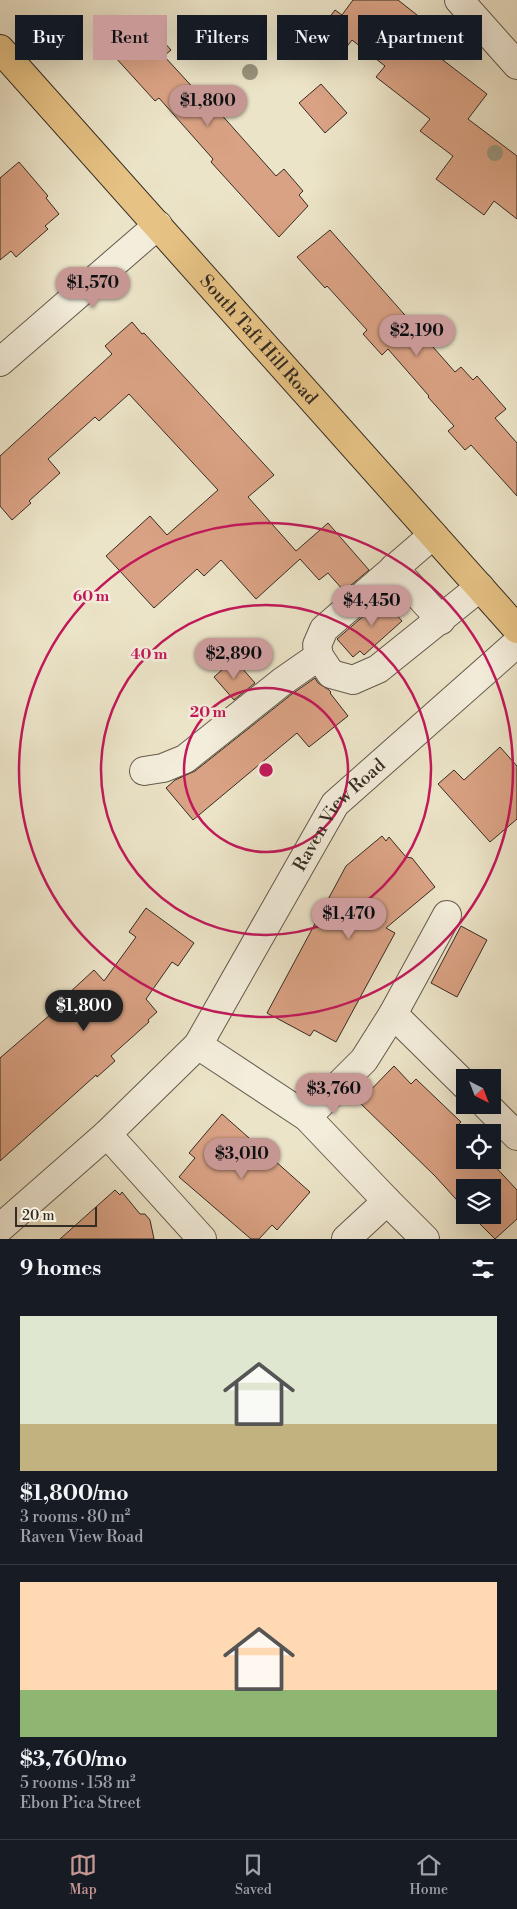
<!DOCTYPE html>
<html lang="en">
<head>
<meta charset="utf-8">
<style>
	body { margin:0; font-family:"Libre Bodoni",serif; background:#242831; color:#f1f3f6; height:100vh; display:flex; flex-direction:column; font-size:19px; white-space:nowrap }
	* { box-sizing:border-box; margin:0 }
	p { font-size:16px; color:#9ea1a6 }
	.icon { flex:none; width:28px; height:28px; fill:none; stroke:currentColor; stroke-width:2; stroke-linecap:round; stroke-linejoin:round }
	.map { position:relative; height:1239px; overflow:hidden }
	.side { display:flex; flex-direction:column; background:#171b24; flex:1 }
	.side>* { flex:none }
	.banner { position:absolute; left:15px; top:15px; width:488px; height:45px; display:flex; gap:10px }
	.needle { width:32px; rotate:138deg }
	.buttons { position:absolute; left:456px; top:1069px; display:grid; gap:10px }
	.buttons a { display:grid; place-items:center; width:45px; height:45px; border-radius:0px; background:#171b24; box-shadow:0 5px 20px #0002; font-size:25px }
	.scale { position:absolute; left:15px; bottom:12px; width:82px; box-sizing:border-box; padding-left:5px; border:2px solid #352c23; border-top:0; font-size:14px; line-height:18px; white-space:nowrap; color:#352c23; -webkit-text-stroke:4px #f3eddb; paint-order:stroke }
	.price { position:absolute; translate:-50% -42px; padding:0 11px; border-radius:18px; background:#c59692; color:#111; font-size:16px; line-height:32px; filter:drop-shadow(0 1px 2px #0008) }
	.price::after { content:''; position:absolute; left:50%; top:30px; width:15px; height:11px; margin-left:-8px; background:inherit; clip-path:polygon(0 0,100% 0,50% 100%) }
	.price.current { background:#222; color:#fff }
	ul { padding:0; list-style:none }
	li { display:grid; align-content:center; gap:10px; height:265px; padding:0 20px }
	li+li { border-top:1px solid #363941 }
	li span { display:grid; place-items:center; height:155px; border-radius:0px; color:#555 }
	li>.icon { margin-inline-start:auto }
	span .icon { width:90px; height:90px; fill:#fffc; stroke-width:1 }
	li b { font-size:21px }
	h2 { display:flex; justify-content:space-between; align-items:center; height:60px; padding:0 20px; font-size:21px }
	.tag { padding:0 18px; border-radius:0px; background:#171b24; box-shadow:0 5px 20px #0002; font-size:18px; line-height:45px }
	.tag.current { background:#c59692; color:#111 }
	.menu { display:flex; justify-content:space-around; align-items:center; height:70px; border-top:1px solid #363941; background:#171b24; font-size:14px; color:#9ea1a6 }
	.menu a { display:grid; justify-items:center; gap:2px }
	.menu .current { color:#c59692 }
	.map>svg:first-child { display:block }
	.building { fill:#daa284; stroke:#352c23 }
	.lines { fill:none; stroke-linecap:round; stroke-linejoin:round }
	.minor-casing { stroke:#635a4c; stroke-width:30 }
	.major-casing { stroke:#352c23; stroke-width:30 }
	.minor { stroke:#f3eddb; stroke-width:28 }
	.major { stroke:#e6c284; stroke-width:28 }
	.tree { fill:#9a947d }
	.ring { fill:none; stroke:#c2185b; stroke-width:2.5 }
	.labels { text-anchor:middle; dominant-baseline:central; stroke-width:5; stroke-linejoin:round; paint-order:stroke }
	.street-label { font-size:18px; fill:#352c23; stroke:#f3eddb }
	.centre { fill:#c2185b; stroke:#f3eddb; stroke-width:2.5 }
	.ring-label { font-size:15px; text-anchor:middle; font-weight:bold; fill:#c2185b; stroke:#f3eddb; stroke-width:5; stroke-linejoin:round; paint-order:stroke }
</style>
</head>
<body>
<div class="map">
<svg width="517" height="1239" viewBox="0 0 517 1239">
	<rect width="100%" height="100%" fill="#ece4c8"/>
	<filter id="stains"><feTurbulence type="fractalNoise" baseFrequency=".004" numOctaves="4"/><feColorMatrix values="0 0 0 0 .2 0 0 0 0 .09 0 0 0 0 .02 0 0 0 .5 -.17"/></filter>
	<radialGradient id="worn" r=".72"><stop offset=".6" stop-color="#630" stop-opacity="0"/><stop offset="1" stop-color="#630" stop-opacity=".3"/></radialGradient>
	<!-- building -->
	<g class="building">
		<path d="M353 0H398L436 30 435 31 449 43 439 57 487 94 468 119 517 156V219L494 201 484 215 436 179 453 156 420 131 430 119 376 77 385 66 352 40 345 49 320 30 335 10 342 15Z"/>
		<path d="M140 15 171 50 164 56 209 105 211 103 276 176 284 169 303 191 299 195 308 206 279 237 211 162 213 159 159 98 155 101 105 46Z"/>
		<path d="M321 84 347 113 325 133 299 103Z"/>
		<path d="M19 162 48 196 46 198 59 214 45 226 48 229 16 257 11 251 0 260V178Z"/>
		<path d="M330 230 455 372 461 367 473 380 477 376 506 409 495 418 517 443V496L471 445 465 450 448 431 454 426 428 397 429 396 388 349 382 355 363 334 367 330 327 286 325 288 297 257Z"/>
		<path d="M132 322 142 334 144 333 274 475 248 497 296 551 328 523 369 570 344 591 328 573 319 580 300 559 256 599 221 560 204 576 197 569 154 608 106 556 150 516 167 535 218 490 129 394 99 421 95 417 48 459 60 473 29 501 31 503 12 520 0 506V456L112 354 105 346Z"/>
		<path d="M390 593 401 605 394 612 402 621 364 655 360 651 353 657 337 639Z"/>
		<path d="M234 659 255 683 234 700 214 677Z"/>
		<path d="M315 678 318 683 329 690 331 692 330 693 348 716 309 747 297 733 193 820 166 788 175 780 195 771 292 694Z"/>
		<path d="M500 747 517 766V819L490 842 438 784 454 770 464 780Z"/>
		<path d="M382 836 386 841 389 837 406 857 412 858 435 887 386 928 395 933 336 1042 314 1030 310 1036 267 1013 346 866Z"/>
		<path d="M146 908 194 943 178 966 172 962 146 999 157 1012 148 1020 149 1022 111 1056 115 1061 97 1077 96 1075 0 1161V1058L72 996 69 993 94 970 104 981 136 937 129 932Z"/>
		<path d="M461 926 487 940 457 997 431 983Z"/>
		<path d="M394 1066 411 1084 416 1079 461 1122 456 1127 465 1134V1160H489L517 1190V1219L495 1239 471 1215H492V1188H465V1209L435 1176 359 1102Z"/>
		<path d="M222 1114 310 1192 277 1230 272 1225 259 1239H251L179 1177 195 1158 189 1153Z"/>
		<path d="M115 1190 120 1195 122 1192 140 1214H145L150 1220 154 1239H60Z"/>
	</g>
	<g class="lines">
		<!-- minor casing -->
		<g class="minor-casing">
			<g id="minor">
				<path d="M459 0 517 65"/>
				<path d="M0 362 158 225"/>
				<path d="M433 535 324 629 317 645 319 656 331 674 353 680 378 669 480 587"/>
				<path d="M394 568 441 620"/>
				<path d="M144 771 163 768 185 759 283 681 319 656"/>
				<path d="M393 1014 465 1085"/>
				<path d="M198 1045 307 1117 387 1201 425 1239"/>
				<path d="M486 1105 517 1136"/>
				<path d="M307 1117 364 1060 393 1014 447 915"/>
				<path d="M107 1134 202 1239"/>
				<path id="s1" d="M0 1228 107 1134 198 1045 335 804 517 643"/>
				<path d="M346 1239 387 1201"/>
			</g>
		</g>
		<!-- major casing -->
		<g class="major-casing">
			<g id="major">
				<path id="s2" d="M0 49 517 629"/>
			</g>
		</g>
		<!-- minor -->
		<use href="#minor" class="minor"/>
		<!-- major -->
		<use href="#major" class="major"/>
	</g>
	<!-- trees -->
	<g class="tree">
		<circle cx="250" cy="72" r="8"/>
		<circle cx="495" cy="153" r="8"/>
	</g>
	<!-- distance rings -->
	<g class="ring">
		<circle cx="266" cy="770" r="82"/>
		<circle cx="266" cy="770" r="165"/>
		<circle cx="266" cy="770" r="247"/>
	</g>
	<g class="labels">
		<!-- street labels -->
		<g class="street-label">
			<text stroke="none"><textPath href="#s2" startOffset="389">South Taft Hill Road</textPath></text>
			<text stroke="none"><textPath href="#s1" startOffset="541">Raven View Road</textPath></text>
		</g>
	</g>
	<circle cx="266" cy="770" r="8" class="centre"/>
	<g class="ring-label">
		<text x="91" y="601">60 m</text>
		<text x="149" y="659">40 m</text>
		<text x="208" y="717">20 m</text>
	</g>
	<rect width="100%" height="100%" filter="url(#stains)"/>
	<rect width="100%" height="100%" fill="url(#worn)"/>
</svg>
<div class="buttons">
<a><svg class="needle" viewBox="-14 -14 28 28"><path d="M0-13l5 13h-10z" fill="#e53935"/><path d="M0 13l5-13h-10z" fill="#9ea1a6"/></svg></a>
<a><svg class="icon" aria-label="locate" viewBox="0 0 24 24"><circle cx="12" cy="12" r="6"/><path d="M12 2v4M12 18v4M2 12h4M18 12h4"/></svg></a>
<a><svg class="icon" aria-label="layers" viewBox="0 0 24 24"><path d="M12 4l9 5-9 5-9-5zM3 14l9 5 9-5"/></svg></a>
</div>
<div class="scale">20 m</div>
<b class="price" style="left:208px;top:127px">$1,800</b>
<b class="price" style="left:93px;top:309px">$1,570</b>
<b class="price" style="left:417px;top:357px">$2,190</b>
<b class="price" style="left:372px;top:627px">$4,450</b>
<b class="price" style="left:234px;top:680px">$2,890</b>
<b class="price" style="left:349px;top:940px">$1,470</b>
<b class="price current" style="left:84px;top:1032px">$1,800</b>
<b class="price" style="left:334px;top:1115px">$3,760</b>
<b class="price" style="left:242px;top:1180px">$3,010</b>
<div class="banner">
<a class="tag">Buy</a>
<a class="tag current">Rent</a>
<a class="tag">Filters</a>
<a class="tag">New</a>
<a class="tag">Apartment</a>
</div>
</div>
<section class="side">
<h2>9 homes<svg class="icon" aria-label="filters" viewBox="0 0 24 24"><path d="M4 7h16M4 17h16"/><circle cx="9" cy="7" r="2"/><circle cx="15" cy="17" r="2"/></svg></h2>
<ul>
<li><span style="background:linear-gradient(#dfe7d0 70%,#c2b280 0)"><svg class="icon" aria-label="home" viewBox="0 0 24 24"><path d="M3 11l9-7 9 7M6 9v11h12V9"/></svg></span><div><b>$1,800/mo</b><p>3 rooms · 80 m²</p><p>Raven View Road</p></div></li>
<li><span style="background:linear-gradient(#ffd9b3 70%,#8fb573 0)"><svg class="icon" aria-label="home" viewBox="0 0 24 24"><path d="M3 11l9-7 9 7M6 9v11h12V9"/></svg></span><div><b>$3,760/mo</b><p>5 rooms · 158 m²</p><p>Ebon Pica Street</p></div></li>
</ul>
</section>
<nav class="menu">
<a class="current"><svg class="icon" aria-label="map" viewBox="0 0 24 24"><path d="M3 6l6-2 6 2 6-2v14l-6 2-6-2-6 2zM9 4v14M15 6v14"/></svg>Map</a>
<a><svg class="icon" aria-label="saved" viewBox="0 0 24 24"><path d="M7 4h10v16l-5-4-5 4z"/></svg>Saved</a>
<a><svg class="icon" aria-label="home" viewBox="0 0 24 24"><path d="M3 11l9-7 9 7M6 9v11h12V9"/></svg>Home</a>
</nav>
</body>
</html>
